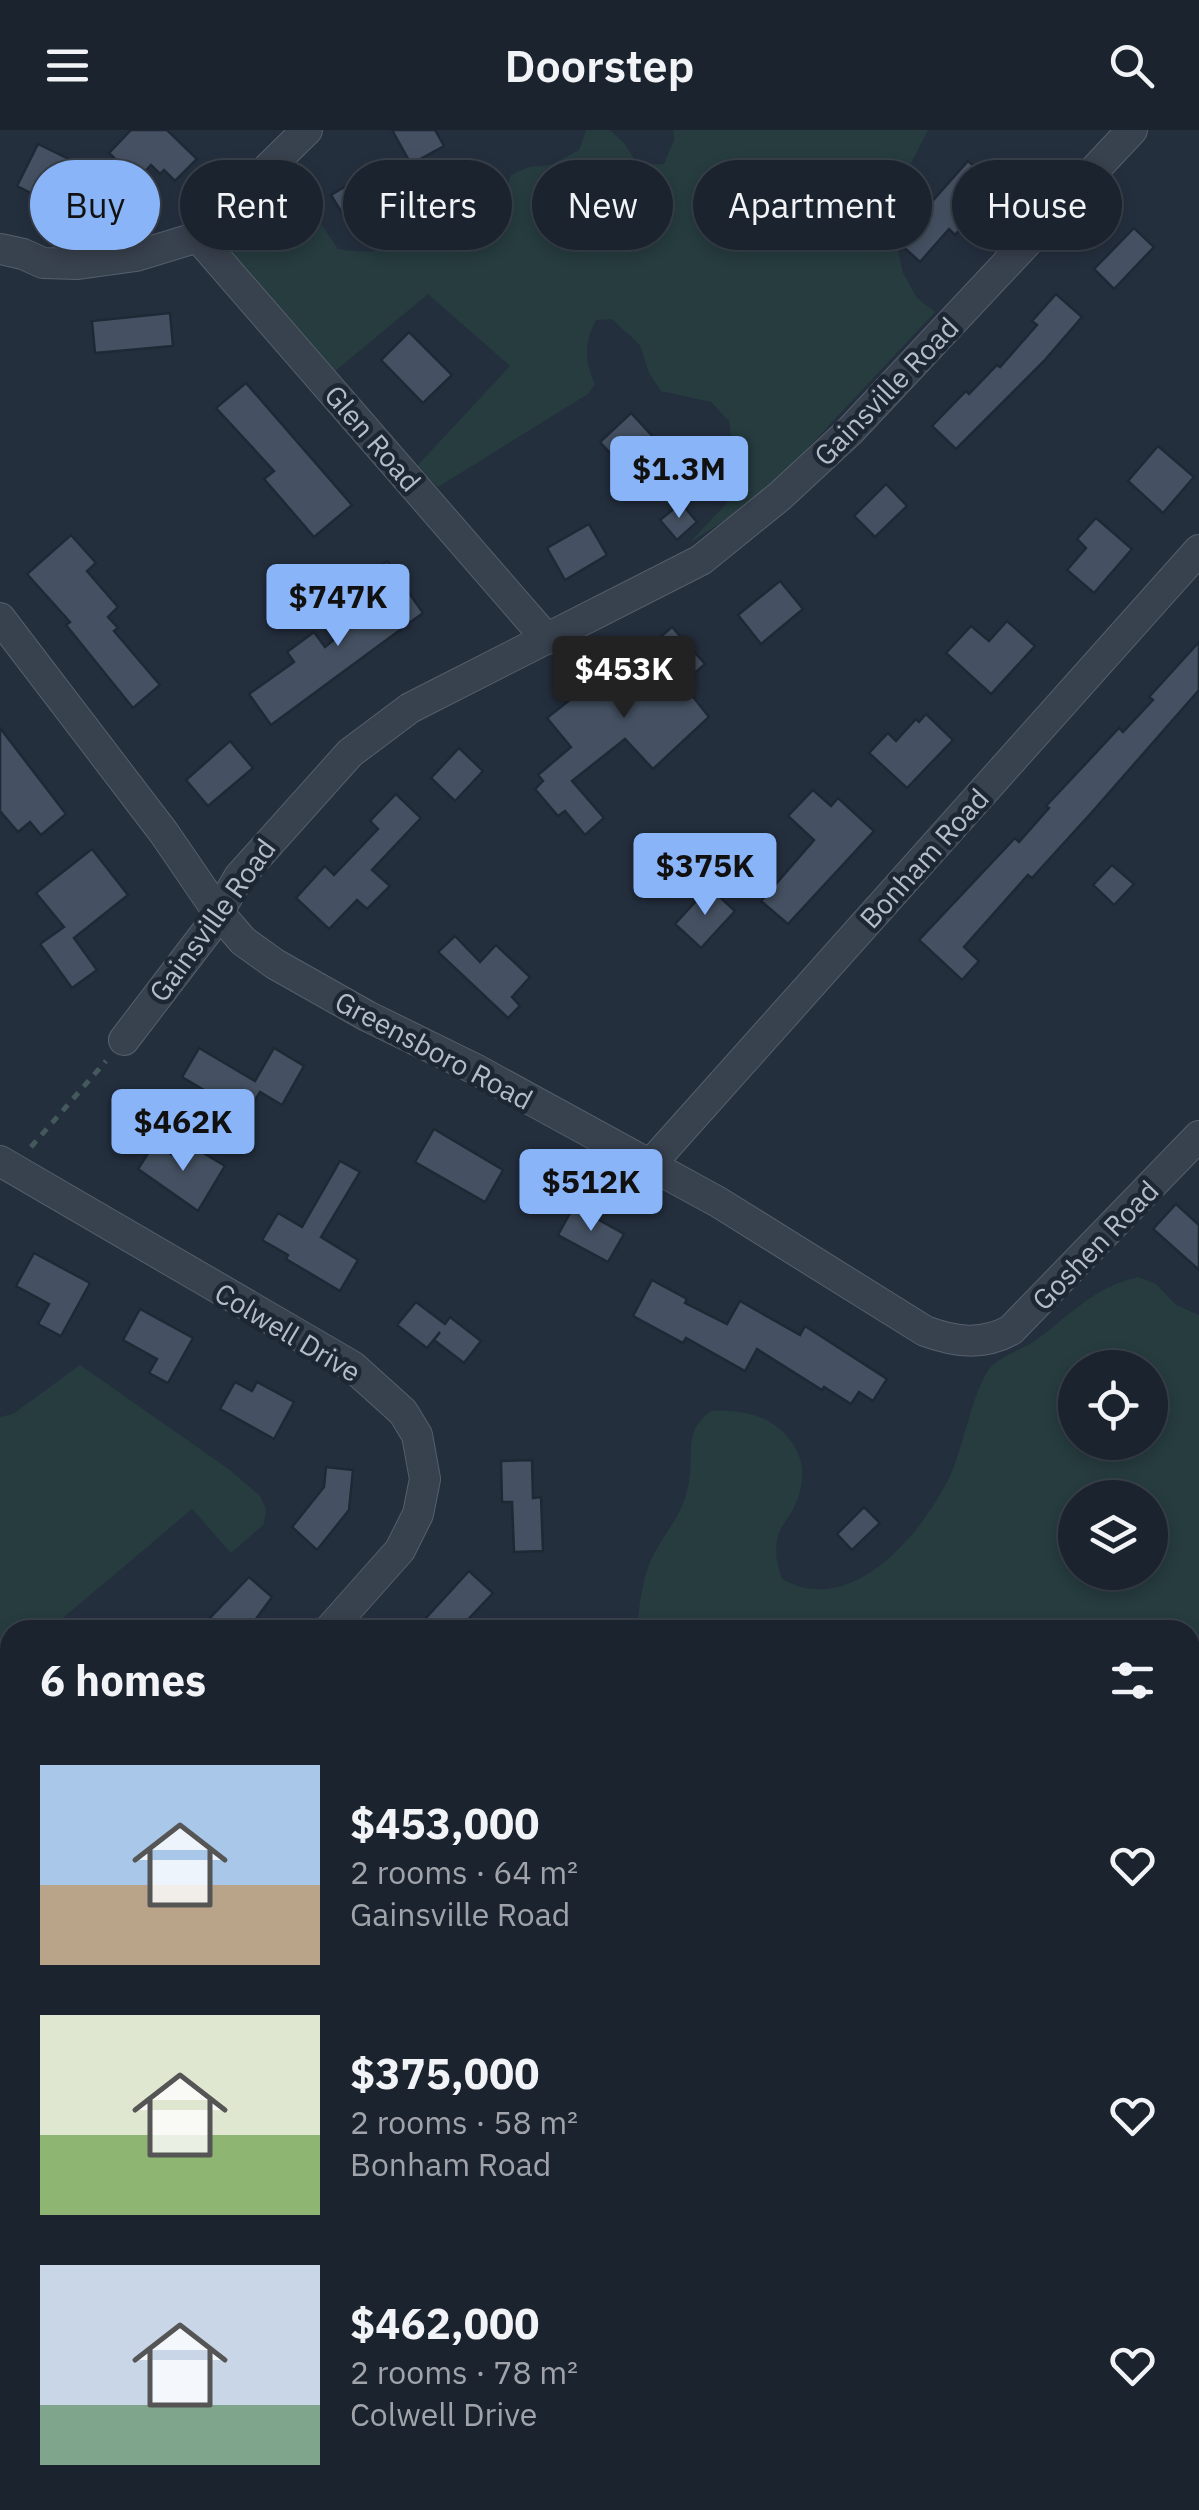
<!DOCTYPE html>
<html lang="en">
<head>
<meta charset="utf-8">
<style>
	body { margin:0; font-family:"IBM Plex Sans",sans-serif; background:#282f3a; color:#f1f3f6; height:100vh; display:flex; flex-direction:column; font-size:38px; white-space:nowrap }
	* { box-sizing:border-box; margin:0 }
	p { font-size:32px; color:#a0a4aa }
	.icon { flex:none; width:55px; height:55px; fill:none; stroke:currentColor; stroke-width:2; stroke-linecap:round; stroke-linejoin:round }
	.map { position:relative; flex:1; overflow:hidden }
	.details { position:absolute; left:0px; top:1490px; width:1200px; height:890px; display:flex; flex-direction:column; background:#1b232e; border-radius:30px 30px 0 0; box-shadow:0 5px 15px #0003,0 0 0 2px #39404a }
	.details>* { flex:none }
	.guide { position:absolute; left:30px; top:30px; width:1140px; height:90px; display:flex; gap:20px }
	.buttons { position:absolute; left:1058px; top:1220px; display:grid; gap:20px }
	.buttons a { display:grid; place-items:center; width:110px; height:110px; border-radius:50%; background:#1b232e; box-shadow:0 5px 15px #0003,0 0 0 2px #39404a; font-size:50px }
	.price { position:absolute; translate:-50% -85px; padding:0 22px; border-radius:10px; background:#8ab4f8; color:#111; font-size:32px; line-height:65px; filter:drop-shadow(0 2px 5px #0008) }
	.price::after { content:''; position:absolute; left:50%; top:60px; width:30px; height:22px; margin-left:-15px; background:inherit; clip-path:polygon(0 0,100% 0,50% 100%) }
	.price.selected { background:#222; color:#fff }
	ul { padding:0; list-style:none }
	li { display:flex; align-items:center; gap:30px; height:250px; padding:0 40px }
	li span { display:grid; place-items:center; flex:none; width:280px; height:200px; border-radius:0px; color:#555 }
	li>.icon { margin-inline-start:auto }
	span .icon { width:120px; height:120px; fill:#fffc; stroke-width:1 }
	li b { font-size:42px }
	h2 { display:flex; justify-content:space-between; align-items:center; height:120px; padding:0 40px; font-size:42px }
	.pill { padding:0 35px; border-radius:45px; background:#1b232e; box-shadow:0 5px 15px #0003,0 0 0 2px #39404a; font-size:35px; line-height:90px }
	.pill.selected { background:#8ab4f8; color:#111 }
	header { display:flex; justify-content:space-between; align-items:center; height:130px; padding:0 40px; background:#1b232e; font-size:45px; font-weight:600 }
	.map>svg:first-child { display:block }
	.green { fill:#263c3f; fill-rule:evenodd }
	.building { fill:#455162; stroke:#1f2835; stroke-width:2.5 }
	.lines { fill:none; stroke-linecap:round; stroke-linejoin:round }
	.street-casing { stroke:#565f6c; stroke-width:32 }
	.path { stroke:#44595c; stroke-width:5; stroke-dasharray:8 8; stroke-linecap:butt }
	.street { stroke:#38414e; stroke-width:30 }
	.labels { text-anchor:middle; dominant-baseline:central; stroke-width:9; stroke-linejoin:round; paint-order:stroke }
	.street-label { font-size:28px; fill:#b4bcc9; stroke:#1d2633 }
</style>
</head>
<body>
<header><svg class="icon" aria-label="menu" viewBox="0 0 24 24"><path d="M4 6h16M4 12h16M4 18h16"/></svg>Doorstep<svg class="icon" aria-label="search" viewBox="0 0 24 24"><circle cx="10" cy="10" r="6"/><path d="M15 15l6 6"/></svg></header>
<div class="map">
<svg width="1199" height="2380" viewBox="0 0 1199 2380">
	<rect width="100%" height="100%" fill="#242f3e"/>
	<!-- green -->
	<g class="green">
		<path d="M586 0H610L624 13 638 35 664 34 674 10 673 0H928L896 63 892 94 903 143 917 168 935 182 762 367 689 413 727 373 737 344 729 291 711 272 661 261 649 243 640 215 612 189 596 190C584 214 584 229 595 254L588 264 438 357 416 337 510 236 428 164 333 243 234 129C223 96 269 70 292 51L338 119C356 122 378 123 395 117 402 114 409 108 417 106 458 99 459 126 500 90L503 67 511 45 529 37 551 35 579 20Z"/>
		<path d="M1138 1147 1156 1154 1176 1175 1199 1185V2380H64L78 2370H1190V1500H637C639 1478 642 1450 651 1430 666 1398 686 1385 690 1344 693 1316 685 1301 711 1281 738 1280 764 1283 784 1303 805 1324 807 1349 795 1375 790 1387 779 1397 777 1410 775 1424 777 1436 782 1449 853 1489 922 1403 950 1346 964 1316 972 1262 990 1238 1001 1225 1022 1220 1036 1210 1072 1184 1092 1158 1138 1147ZM1075 1238H1150V1312H1075ZM1075 1368H1150V1442H1075Z"/>
		<path d="M80 1235 230 1340 260 1366 266 1379 264 1394 231 1423 192 1379 64 1487 74 1500H10V1655L0 1642V1532L4 1525 0 1510V1287L13 1284Z"/>
	</g>
	<!-- building -->
	<g class="building">
		<path d="M131 0H167L197 29 175 51 164 40 160 44 151 35 137 50 109 23Z"/>
		<path d="M392 0H435L444 16 411 34Z"/>
		<path d="M38 14 81 35 70 56 75 58 65 80 17 56Z"/>
		<path d="M968 31 997 56 955 105 949 99 920 132 897 111Z"/>
		<path d="M366 44 383 72 348 93 331 65Z"/>
		<path d="M1134 98 1154 117 1114 159 1094 139Z"/>
		<path d="M1056 164 1082 187 1044 231 956 319 932 296 966 261 969 264 997 235 1000 237 1037 195 1032 191Z"/>
		<path d="M170 183 173 216 95 223 92 191Z"/>
		<path d="M409 202 452 245 423 273 381 230Z"/>
		<path d="M246 253 352 375 314 407 264 349 274 341 216 278Z"/>
		<path d="M631 283 667 322 662 327 670 335 647 355 640 348 636 352 600 312Z"/>
		<path d="M1158 316 1194 347 1163 383 1128 351Z"/>
		<path d="M886 354 907 376 875 407 854 386Z"/>
		<path d="M681 373 697 392 677 410 660 390Z"/>
		<path d="M1096 388 1132 419 1094 463 1067 440 1086 418 1077 409Z"/>
		<path d="M589 394 607 425 565 450 547 418Z"/>
		<path d="M71 405 96 433 87 441 118 477 108 487 118 498 114 501 160 555 133 578 66 495 70 492 27 444Z"/>
		<path d="M387 431 423 483 271 595 249 564 294 532 287 522 314 502 325 517 385 469 368 447Z"/>
		<path d="M780 451 803 479 761 514 738 485Z"/>
		<path d="M1007 491 1035 516 991 564 946 523 971 496 989 511Z"/>
		<path d="M672 497 705 534 683 554 709 587 653 639 625 609 572 651 604 688 585 705 565 681 558 686 535 659 543 651 538 645 571 617 547 588 587 556 612 530 622 540Z"/>
		<path d="M1199 512V560L1093 681 1032 748 1028 745 964 817 979 831 962 850 919 810 1015 708 1019 712 1049 678 1046 676 1119 598 1123 602 1153 570 1149 567Z"/>
		<path d="M926 584 953 610 907 658 869 623 888 603 896 611 916 589 919 592Z"/>
		<path d="M0 598 66 684 41 705 30 692 18 702 0 681Z"/>
		<path d="M230 611 253 638 208 676 186 650Z"/>
		<path d="M459 618 483 641 455 671 431 648Z"/>
		<path d="M813 660 831 676 838 668 874 701 788 794 761 771 814 710 788 686Z"/>
		<path d="M396 664 421 688 372 740 390 756 367 779 357 770 329 799 296 768 325 736 334 745 378 699 370 691Z"/>
		<path d="M92 719 128 765 74 808 97 840 72 858 40 814 64 797 36 763Z"/>
		<path d="M1112 735 1134 754 1114 775 1093 755Z"/>
		<path d="M709 757 735 781 701 818 675 794Z"/>
		<path d="M455 806 480 832 496 815 530 847 512 867 520 876 508 888 438 822Z"/>
		<path d="M199 918 255 951 274 918 304 936 282 975 260 962 246 985 182 947Z"/>
		<path d="M434 999 503 1040 485 1072 415 1032Z"/>
		<path d="M154 1014 186 1033 195 1018 225 1036 198 1081 138 1039Z"/>
		<path d="M340 1031 360 1042 321 1107 358 1130 340 1161 286 1129 288 1125 262 1110 278 1083 302 1097Z"/>
		<path d="M1176 1074 1199 1095V1140L1153 1099Z"/>
		<path d="M574 1076 624 1104 608 1132 558 1105Z"/>
		<path d="M34 1123 90 1153 61 1206 38 1194 49 1174 16 1156Z"/>
		<path d="M652 1150 687 1169 685 1173 727 1194 740 1171 800 1205 805 1196 887 1249 873 1271 859 1262 851 1274 824 1257 822 1260 757 1219 745 1241 686 1208 683 1213 633 1186Z"/>
		<path d="M416 1172 445 1194 450 1187 481 1211 464 1233 434 1210 440 1202 427 1218 397 1195Z"/>
		<path d="M140 1179 193 1208 168 1253 149 1243 157 1229 123 1210Z"/>
		<path d="M235 1252 252 1261 257 1252 294 1272 274 1309 220 1279Z"/>
		<path d="M532 1330 533 1368 541 1367 543 1421 514 1422 512 1372H502L501 1331Z"/>
		<path d="M326 1337 353 1340 349 1380 317 1420 292 1397 324 1357Z"/>
		<path d="M864 1377 880 1393 852 1420 837 1404Z"/>
		<path d="M469 1441 493 1463 458 1500H415Z"/>
		<path d="M249 1447 272 1467 248 1500H221L209 1489Z"/>
	</g>
	<g class="lines">
		<!-- street casing -->
		<g class="street-casing">
			<g id="street">
				<path d="M198 107 547 509"/>
				<path d="M0 119 23 124 43 133 78 134 136 126 198 107 307 0"/>
				<path d="M0 488 164 703 218 782 243 811 275 834 367 886 475 939 718 1072 925 1201C955 1212 982 1216 1011 1200L1199 1006"/>
				<path d="M124 910 208 800 239 747 350 623 410 578 701 430 780 366 850 301 1132 0"/>
				<path d="M0 1031 352 1236 403 1282 417 1305 425 1349 418 1384 400 1420 329 1500"/>
				<path d="M649 1036 1199 420"/>
				<path d="M0 1690 10 1702"/>
				<path d="M0 1788 10 1781"/>
				<path d="M0 2212 10 2204"/>
			</g>
		</g>
		<!-- path -->
		<path class="path" d="M31 1017 106 931"/>
		<!-- street -->
		<use href="#street" class="street"/>
	</g>
	<g class="labels">
		<!-- street labels -->
		<g class="street-label">
			<text transform="translate(886 261) rotate(-46)">Gainsville Road</text>
			<text transform="translate(373 308) rotate(49)">Glen Road</text>
			<text transform="translate(924 728) rotate(-48)">Bonham Road</text>
			<text transform="translate(212 790) rotate(-54)">Gainsville Road</text>
			<text transform="translate(434 920) rotate(28)">Greensboro Road</text>
			<text transform="translate(1095 1115) rotate(-46)">Goshen Road</text>
			<text transform="translate(288 1202) rotate(31)">Colwell Drive</text>
		</g>
	</g>
</svg>
<div class="buttons">
<a><svg class="icon" aria-label="locate" viewBox="0 0 24 24"><circle cx="12" cy="12" r="6"/><path d="M12 2v4M12 18v4M2 12h4M18 12h4"/></svg></a>
<a><svg class="icon" aria-label="layers" viewBox="0 0 24 24"><path d="M12 4l9 5-9 5-9-5zM3 14l9 5 9-5"/></svg></a>
</div>
<b class="price" style="left:679px;top:391px">$1.3M</b>
<b class="price" style="left:338px;top:519px">$747K</b>
<b class="price selected" style="left:624px;top:591px">$453K</b>
<b class="price" style="left:705px;top:788px">$375K</b>
<b class="price" style="left:183px;top:1044px">$462K</b>
<b class="price" style="left:591px;top:1104px">$512K</b>
<div class="guide">
<a class="pill selected">Buy</a>
<a class="pill">Rent</a>
<a class="pill">Filters</a>
<a class="pill">New</a>
<a class="pill">Apartment</a>
<a class="pill">House</a>
</div>
<section class="details">
<h2>6 homes<svg class="icon" aria-label="filters" viewBox="0 0 24 24"><path d="M4 7h16M4 17h16"/><circle cx="9" cy="7" r="2"/><circle cx="15" cy="17" r="2"/></svg></h2>
<ul>
<li><span style="background:linear-gradient(#a9c7e8 60%,#b9a48a 0)"><svg class="icon" aria-label="home" viewBox="0 0 24 24"><path d="M3 11l9-7 9 7M6 9v11h12V9"/></svg></span><div><b>$453,000</b><p>2 rooms · 64 m²</p><p>Gainsville Road</p></div><svg class="icon" aria-label="heart" viewBox="0 0 24 24"><path d="M12 20l-8-8c-3-5 5-10 8-4 3-6 11-1 8 4z"/></svg></li>
<li><span style="background:linear-gradient(#dfe7d0 60%,#8fb573 0)"><svg class="icon" aria-label="home" viewBox="0 0 24 24"><path d="M3 11l9-7 9 7M6 9v11h12V9"/></svg></span><div><b>$375,000</b><p>2 rooms · 58 m²</p><p>Bonham Road</p></div><svg class="icon" aria-label="heart" viewBox="0 0 24 24"><path d="M12 20l-8-8c-3-5 5-10 8-4 3-6 11-1 8 4z"/></svg></li>
<li><span style="background:linear-gradient(#c9d6e8 70%,#7fa58c 0)"><svg class="icon" aria-label="home" viewBox="0 0 24 24"><path d="M3 11l9-7 9 7M6 9v11h12V9"/></svg></span><div><b>$462,000</b><p>2 rooms · 78 m²</p><p>Colwell Drive</p></div><svg class="icon" aria-label="heart" viewBox="0 0 24 24"><path d="M12 20l-8-8c-3-5 5-10 8-4 3-6 11-1 8 4z"/></svg></li>
</ul>
</section>
</div>
</body>
</html>
